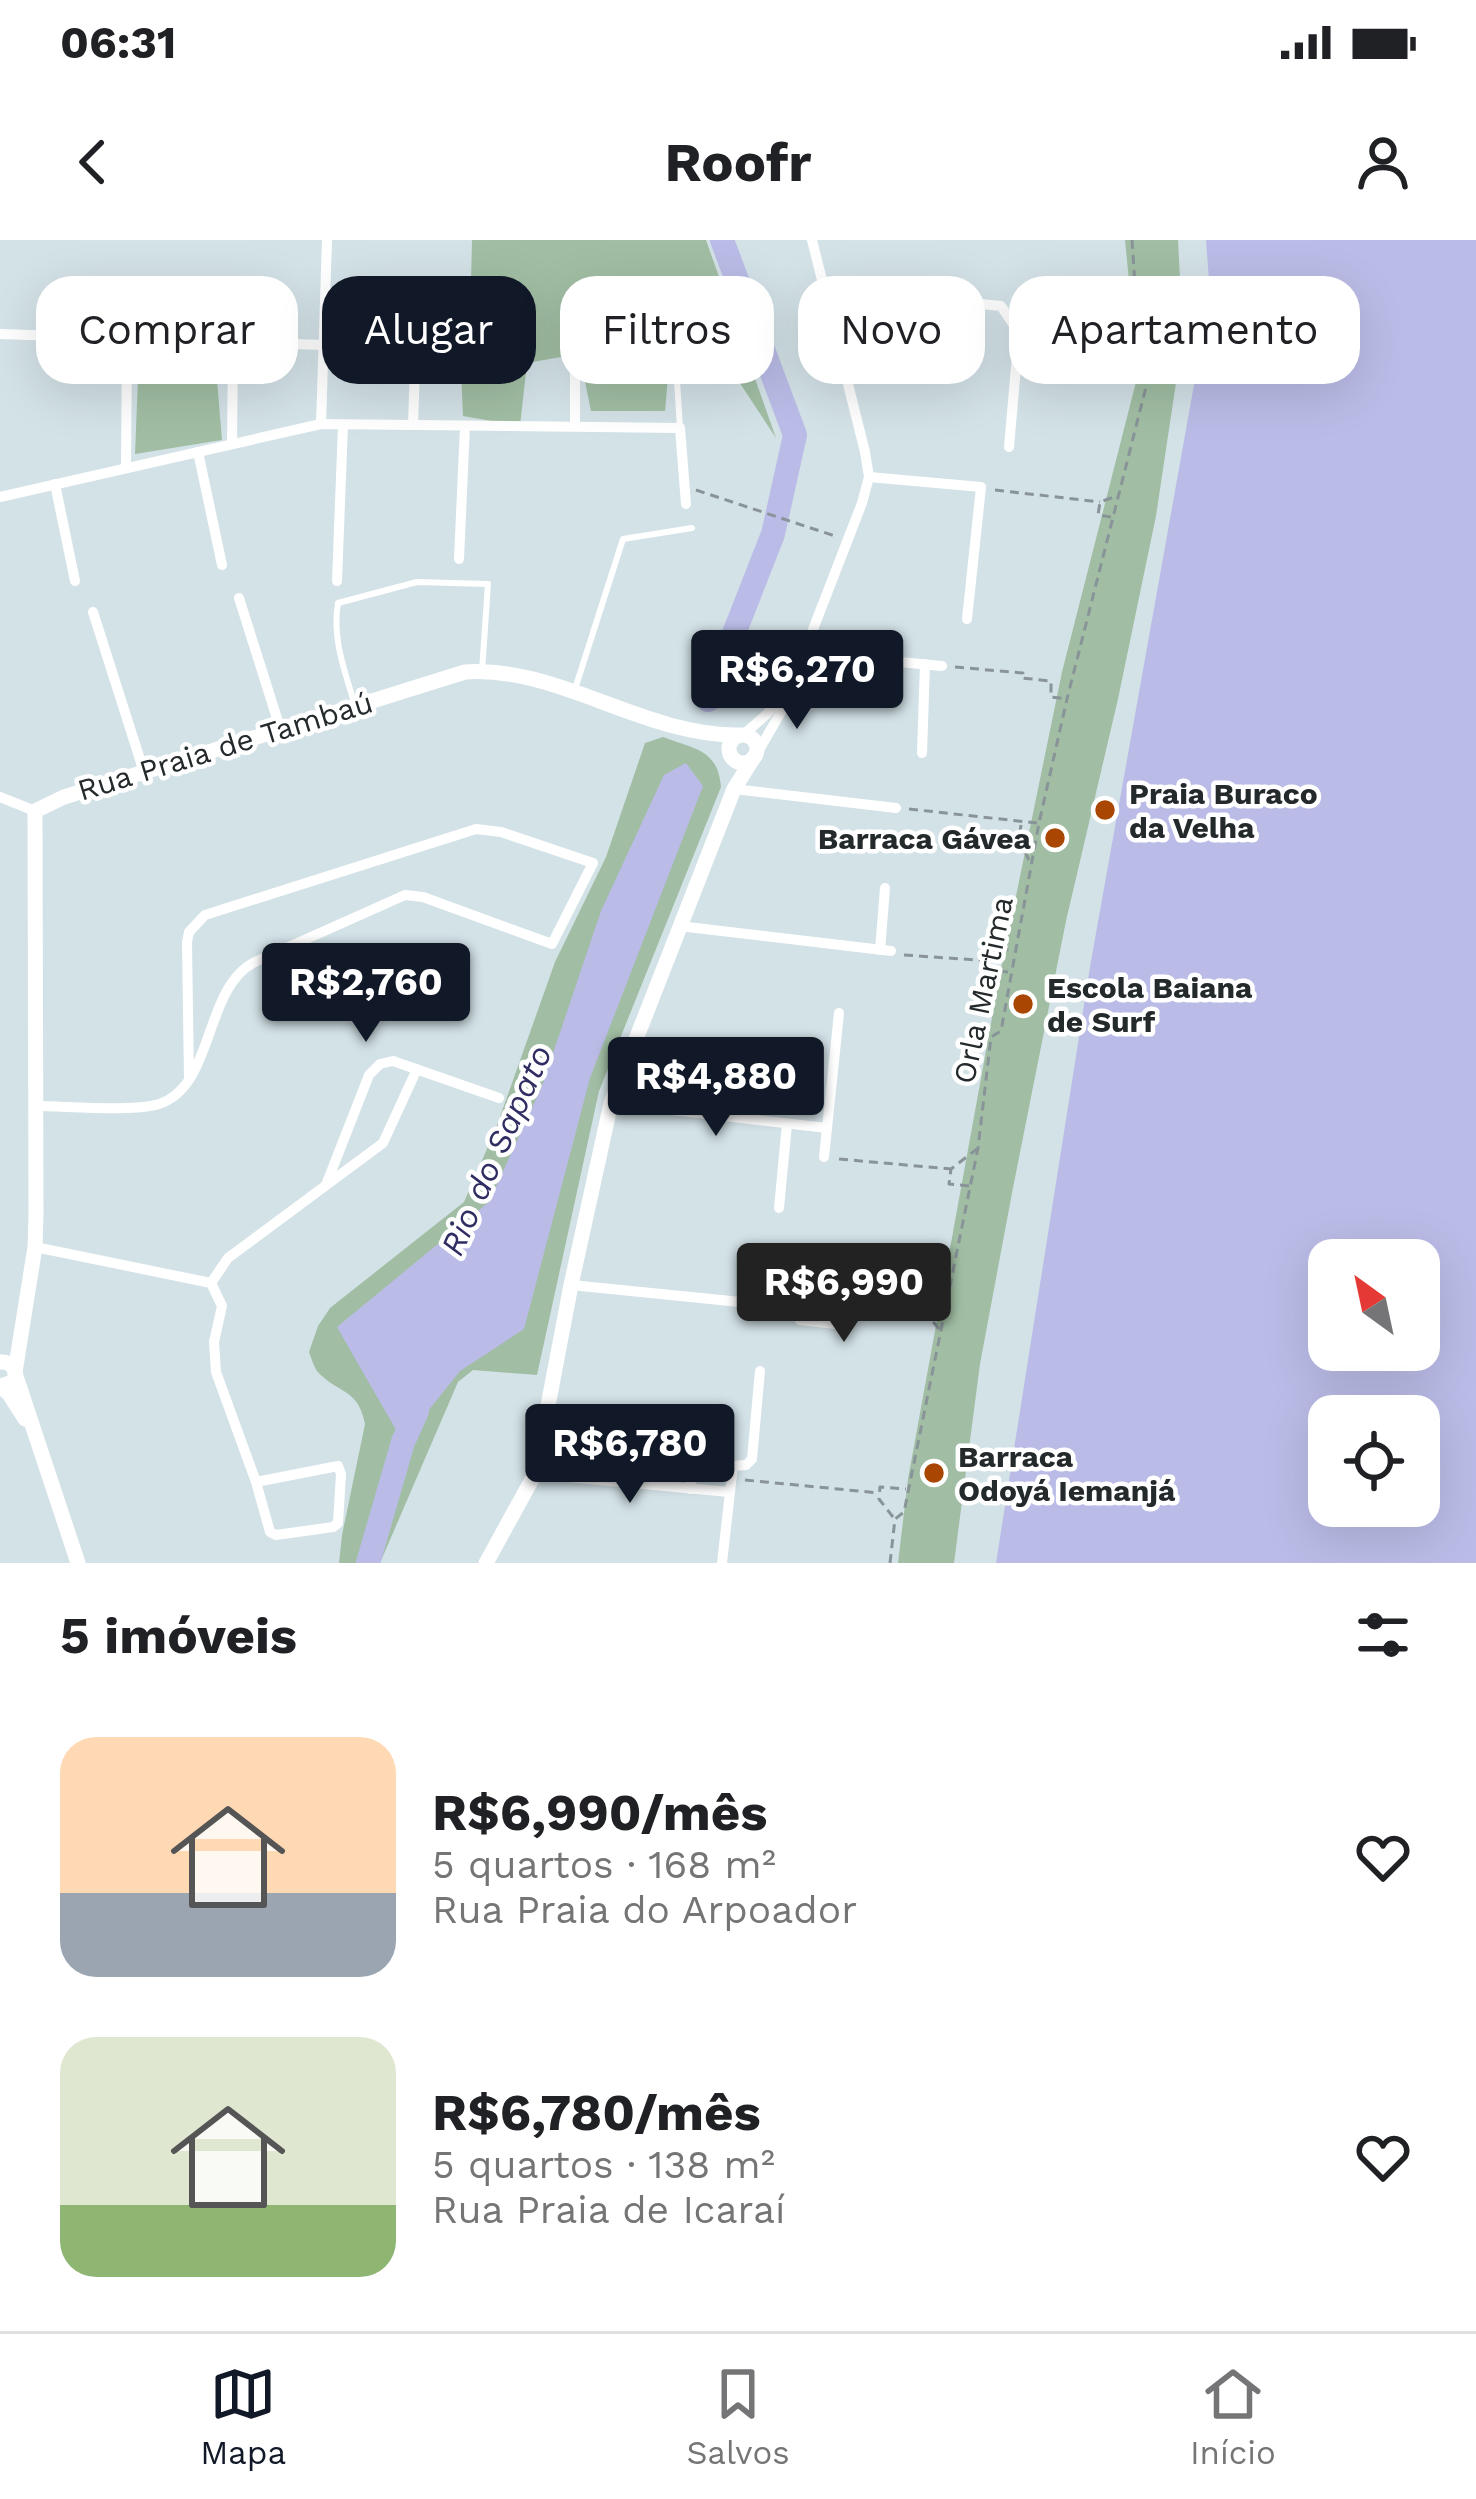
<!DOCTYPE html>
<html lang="pt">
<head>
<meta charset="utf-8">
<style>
	body { margin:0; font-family:"Work Sans",sans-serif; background:#f6f6f6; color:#202124; height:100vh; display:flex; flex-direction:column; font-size:45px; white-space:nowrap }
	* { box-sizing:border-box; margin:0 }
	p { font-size:39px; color:#757577 }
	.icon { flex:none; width:66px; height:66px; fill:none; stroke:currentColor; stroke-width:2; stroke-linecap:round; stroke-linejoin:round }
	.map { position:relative; height:1323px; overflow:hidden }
	.side { display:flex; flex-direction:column; background:#fff; flex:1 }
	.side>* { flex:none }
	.top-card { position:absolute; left:36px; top:36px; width:1404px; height:108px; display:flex; gap:24px }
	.needle { width:78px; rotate:327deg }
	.buttons { position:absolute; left:1308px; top:999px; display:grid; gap:24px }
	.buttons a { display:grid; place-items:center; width:132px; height:132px; border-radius:24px; background:#fff; box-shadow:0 12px 48px #0002; font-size:60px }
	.price { position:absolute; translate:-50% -102px; padding:0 27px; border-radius:12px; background:#111827; color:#fff; font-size:39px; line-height:78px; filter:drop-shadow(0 3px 6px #0008) }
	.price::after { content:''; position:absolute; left:50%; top:72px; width:36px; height:27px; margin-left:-18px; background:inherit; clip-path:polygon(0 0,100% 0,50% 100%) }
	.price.current { background:#222; color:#fff }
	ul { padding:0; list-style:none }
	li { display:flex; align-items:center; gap:36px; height:300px; padding:0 60px }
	li span { display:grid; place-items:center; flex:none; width:336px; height:240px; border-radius:36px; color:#555 }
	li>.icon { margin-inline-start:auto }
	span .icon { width:144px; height:144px; fill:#fffc; stroke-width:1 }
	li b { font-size:51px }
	h2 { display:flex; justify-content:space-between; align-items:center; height:144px; padding:0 60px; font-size:51px }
	.chip { padding:0 42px; border-radius:36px; background:#fff; box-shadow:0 12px 48px #0002; font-size:42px; line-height:108px }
	.chip.current { background:#111827; color:#fff }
	.status { display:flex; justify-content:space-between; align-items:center; height:84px; padding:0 60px; background:#fff; direction:ltr }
	.status svg { height:33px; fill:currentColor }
	header { display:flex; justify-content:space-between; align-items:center; height:156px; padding:0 60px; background:#fff; font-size:54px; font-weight:700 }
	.tabs { display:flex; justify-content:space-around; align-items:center; height:168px; border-top:3px solid #e0e0e0; background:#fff; font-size:33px; color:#757577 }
	.tabs a { display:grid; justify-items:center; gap:6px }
	.tabs .current { color:#111827 }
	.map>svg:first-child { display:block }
	.green { fill:#a1bea4 }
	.water { fill:#babce7; fill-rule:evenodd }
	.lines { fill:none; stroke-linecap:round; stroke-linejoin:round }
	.river { stroke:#babce7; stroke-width:24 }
	.path { stroke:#899498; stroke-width:3; stroke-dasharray:9 6; stroke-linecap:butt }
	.lane { stroke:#fff; stroke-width:6 }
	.street { stroke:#fff; stroke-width:10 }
	.secondary { stroke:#fff; stroke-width:15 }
	.poi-dot { fill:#a94702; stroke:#fff; stroke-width:4.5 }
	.labels { text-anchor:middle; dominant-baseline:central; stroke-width:9; stroke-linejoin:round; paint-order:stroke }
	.street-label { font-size:30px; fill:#242a2c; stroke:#fff }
	.poi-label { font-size:30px; font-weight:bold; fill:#242a2c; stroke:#fff; text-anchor:start }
	.water-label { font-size:33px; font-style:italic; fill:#302d62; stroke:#fff }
</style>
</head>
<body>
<div class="status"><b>06:31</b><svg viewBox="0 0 49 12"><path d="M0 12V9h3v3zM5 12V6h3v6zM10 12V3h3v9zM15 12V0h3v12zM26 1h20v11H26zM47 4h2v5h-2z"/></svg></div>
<header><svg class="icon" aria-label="back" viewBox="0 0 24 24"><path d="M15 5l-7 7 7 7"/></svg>Roofr<svg class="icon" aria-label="person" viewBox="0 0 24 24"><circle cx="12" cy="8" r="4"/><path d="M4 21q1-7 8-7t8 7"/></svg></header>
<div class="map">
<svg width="1476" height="1323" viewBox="0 0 1476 1323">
	<rect width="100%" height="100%" fill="#d3e2e7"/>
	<!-- green -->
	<g class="green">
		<path d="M472 0H706L776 198 676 46 665 171H591L578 107 561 117 527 123 520 186 463 176 459 86 471 42Z"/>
		<path d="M1125 0H1178L1183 96 1156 276 1118 459 1066 681 1012 953 980 1124 954 1323H898L908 1239 1000 734 1062 432 1138 134Z"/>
		<path d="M139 113 215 116 222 200 135 214Z"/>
		<path d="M663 497C694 509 718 509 721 547L599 851 537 1135 473 1130 458 1142 380 1323H339L342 1295 365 1184C358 1147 337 1154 317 1131 315 1129 310 1115 309 1112L318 1086 330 1068 464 962 496 888 555 722 606 617 645 503Z"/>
	</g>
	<!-- water -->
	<g class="water">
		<path d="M1206 0H1476V1323H996L1091 721 1210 55ZM1419 1020V1110H1329V1020ZM1419 1176V1266H1329V1176Z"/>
		<path d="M686 523 703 546 590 838 524 1089 460 1131 403 1202 337 1087 489 962 542 846 601 671 664 535Z"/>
	</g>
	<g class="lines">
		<!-- river -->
		<g class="river">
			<path d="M708 460 773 294 795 195 722 0"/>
			<path d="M368 1323 403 1202 417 1171"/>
		</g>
		<!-- path -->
		<g class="path">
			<path d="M1015 65 1136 76"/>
			<path d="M1121 75 1122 64 1134 48"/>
			<path d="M696 250 835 296"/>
			<path d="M995 250 1100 262"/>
			<path d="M1111 277 1098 275 1100 262 1117 256"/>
			<path d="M955 427 1023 433 1022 438 1051 441V457L1067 459"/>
			<path d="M909 569 1037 583"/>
			<path d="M1021 585 1019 600 1029 620"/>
			<path d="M904 715 992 721"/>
			<path d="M1008 732 990 730 994 709 1011 710"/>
			<path d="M839 919 951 929"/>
			<path d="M969 946 949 944 951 929 977 909"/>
			<path d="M851 1058 920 1066"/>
			<path d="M939 1089 920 1066 923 1053 948 1056"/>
			<path d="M745 1240 879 1253"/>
			<path d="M893 1277 879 1259 880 1247 906 1249"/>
			<path d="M890 1323 895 1279 904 1272 978 908 991 797 1001 791 1039 583 1067 459 1145 151 1147 136 1137 76 1132 0"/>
		</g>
		<!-- lane -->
		<g class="lane">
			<path d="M672 62 680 188"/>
			<path d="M574 452 623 299 692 288"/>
			<path d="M354 462C344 429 332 397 338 363L417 342 488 344 482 431"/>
		</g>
		<!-- street -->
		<g class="street">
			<path d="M824 48 1001 66 1019 93 1009 207"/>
			<path d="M0 94 324 105"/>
			<path d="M575 123V186"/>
			<path d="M321 184 327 0"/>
			<path d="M413 185 417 67"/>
			<path d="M232 204 233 103"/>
			<path d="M198 212 222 325"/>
			<path d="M126 228 127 100"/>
			<path d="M869 237 981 247 967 379"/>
			<path d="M55 244 75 341"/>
			<path d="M0 257 321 184 680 188 686 264"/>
			<path d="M459 319 465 186"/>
			<path d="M337 341 343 185"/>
			<path d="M239 358 280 488"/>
			<path d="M93 372 144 532"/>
			<path d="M802 413 942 426"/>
			<path d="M743 495 766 475 781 457"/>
			<path d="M922 513 925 424"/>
			<path d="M756 515 781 472 862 263 869 237 865 212 812 0"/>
			<path d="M734 549 896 568"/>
			<path d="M0 557 35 571"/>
			<path d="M679 686 891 711"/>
			<path d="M880 710 885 648"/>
			<path d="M611 863 827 888"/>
			<path d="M36 866C65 866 135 872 159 864 215 846 203 748 255 722L405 655 423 657 552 704 593 623 501 592 476 589 205 675 189 692 187 702 189 840"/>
			<path d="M824 917 839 773"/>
			<path d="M326 945 369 835 380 824 393 821 499 858"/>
			<path d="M779 968 787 884"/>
			<path d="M35 1007 211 1043 228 1018 383 903 417 829"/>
			<path d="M211 1043 222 1066 214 1102 216 1132 256 1242 270 1292 276 1295 333 1287 338 1283 341 1234 338 1226 256 1242"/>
			<path d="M571 1045 800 1068"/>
			<path d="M804 1055 838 1059 835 1084 800 1080 801 1059Z"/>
			<path d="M733 1226 746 1225 752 1219 760 1131"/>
			<path d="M535 1234 729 1252"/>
			<path d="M690 1249 692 1231 697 1224 733 1226 722 1323"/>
		</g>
		<!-- secondary -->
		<g class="secondary">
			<circle cx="743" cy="509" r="14"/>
			<path d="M0 1122C12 1121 19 1131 13 1142L0 1146 9 1154 25 1179"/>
			<path d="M15 1132 35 1007 36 974 35 571 64 557 465 432C557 425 645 497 740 495"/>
			<path d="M15 1133 78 1323"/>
			<path d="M486 1323 535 1234 571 1045 611 863 734 549 754 517"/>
		</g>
	</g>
	<!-- markers -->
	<g class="poi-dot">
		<circle cx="1105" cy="570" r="12"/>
		<circle cx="1055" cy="598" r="12"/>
		<circle cx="1023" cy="764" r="12"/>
		<circle cx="934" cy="1233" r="12"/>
	</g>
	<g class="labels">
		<!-- street labels -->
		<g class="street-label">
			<text transform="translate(225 506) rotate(-17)">Rua Praia de Tambaú</text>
			<text transform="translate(983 750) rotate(-78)">Orla Martima</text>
		</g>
		<!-- poi labels -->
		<g class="poi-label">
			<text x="1129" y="553">Praia Buraco<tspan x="1129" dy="34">da Velha</tspan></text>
			<text x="1031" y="598" text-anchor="end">Barraca Gávea</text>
			<text x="1047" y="747">Escola Baiana<tspan x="1047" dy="34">de Surf</tspan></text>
			<text x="958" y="1216">Barraca<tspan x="958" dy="34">Odoyá Iemanjá</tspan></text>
		</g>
		<!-- water labels -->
		<g class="water-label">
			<text transform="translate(496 910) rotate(-66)">Rio do Sapato</text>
		</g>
	</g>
</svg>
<div class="buttons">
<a><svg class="needle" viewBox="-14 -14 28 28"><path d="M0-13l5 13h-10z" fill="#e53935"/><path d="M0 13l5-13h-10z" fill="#757577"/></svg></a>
<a><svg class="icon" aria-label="locate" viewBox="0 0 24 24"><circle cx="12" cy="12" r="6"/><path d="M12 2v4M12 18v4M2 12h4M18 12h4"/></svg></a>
</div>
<b class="price" style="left:797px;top:492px">R$6,270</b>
<b class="price" style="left:366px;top:805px">R$2,760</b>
<b class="price" style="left:716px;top:899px">R$4,880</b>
<b class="price current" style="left:844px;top:1105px">R$6,990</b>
<b class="price" style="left:630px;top:1266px">R$6,780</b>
<div class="top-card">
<a class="chip">Comprar</a>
<a class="chip current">Alugar</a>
<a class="chip">Filtros</a>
<a class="chip">Novo</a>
<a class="chip">Apartamento</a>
</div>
</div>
<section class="side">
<h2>5 imóveis<svg class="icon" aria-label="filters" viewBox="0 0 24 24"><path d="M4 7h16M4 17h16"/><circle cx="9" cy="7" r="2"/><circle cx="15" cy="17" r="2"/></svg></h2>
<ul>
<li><span style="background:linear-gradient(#ffd9b3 65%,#9aa5b1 0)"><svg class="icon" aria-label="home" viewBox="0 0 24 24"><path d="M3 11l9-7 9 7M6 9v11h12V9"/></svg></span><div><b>R$6,990/mês</b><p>5 quartos · 168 m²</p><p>Rua Praia do Arpoador</p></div><svg class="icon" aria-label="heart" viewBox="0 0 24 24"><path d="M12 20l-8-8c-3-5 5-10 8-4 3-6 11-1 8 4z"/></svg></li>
<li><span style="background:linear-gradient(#dfe7d0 70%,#8fb573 0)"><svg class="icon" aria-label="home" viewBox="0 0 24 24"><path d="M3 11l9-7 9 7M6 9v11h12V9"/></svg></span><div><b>R$6,780/mês</b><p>5 quartos · 138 m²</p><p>Rua Praia de Icaraí</p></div><svg class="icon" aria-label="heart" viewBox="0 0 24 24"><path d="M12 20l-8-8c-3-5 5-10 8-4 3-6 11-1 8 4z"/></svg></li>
</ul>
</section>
<nav class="tabs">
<a class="current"><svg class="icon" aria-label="map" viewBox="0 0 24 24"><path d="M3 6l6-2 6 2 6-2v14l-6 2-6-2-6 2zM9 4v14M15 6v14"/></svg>Mapa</a>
<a><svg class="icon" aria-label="saved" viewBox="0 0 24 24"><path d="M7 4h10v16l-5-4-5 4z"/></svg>Salvos</a>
<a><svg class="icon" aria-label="home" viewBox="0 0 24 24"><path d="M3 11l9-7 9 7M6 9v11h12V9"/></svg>Início</a>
</nav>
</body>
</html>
